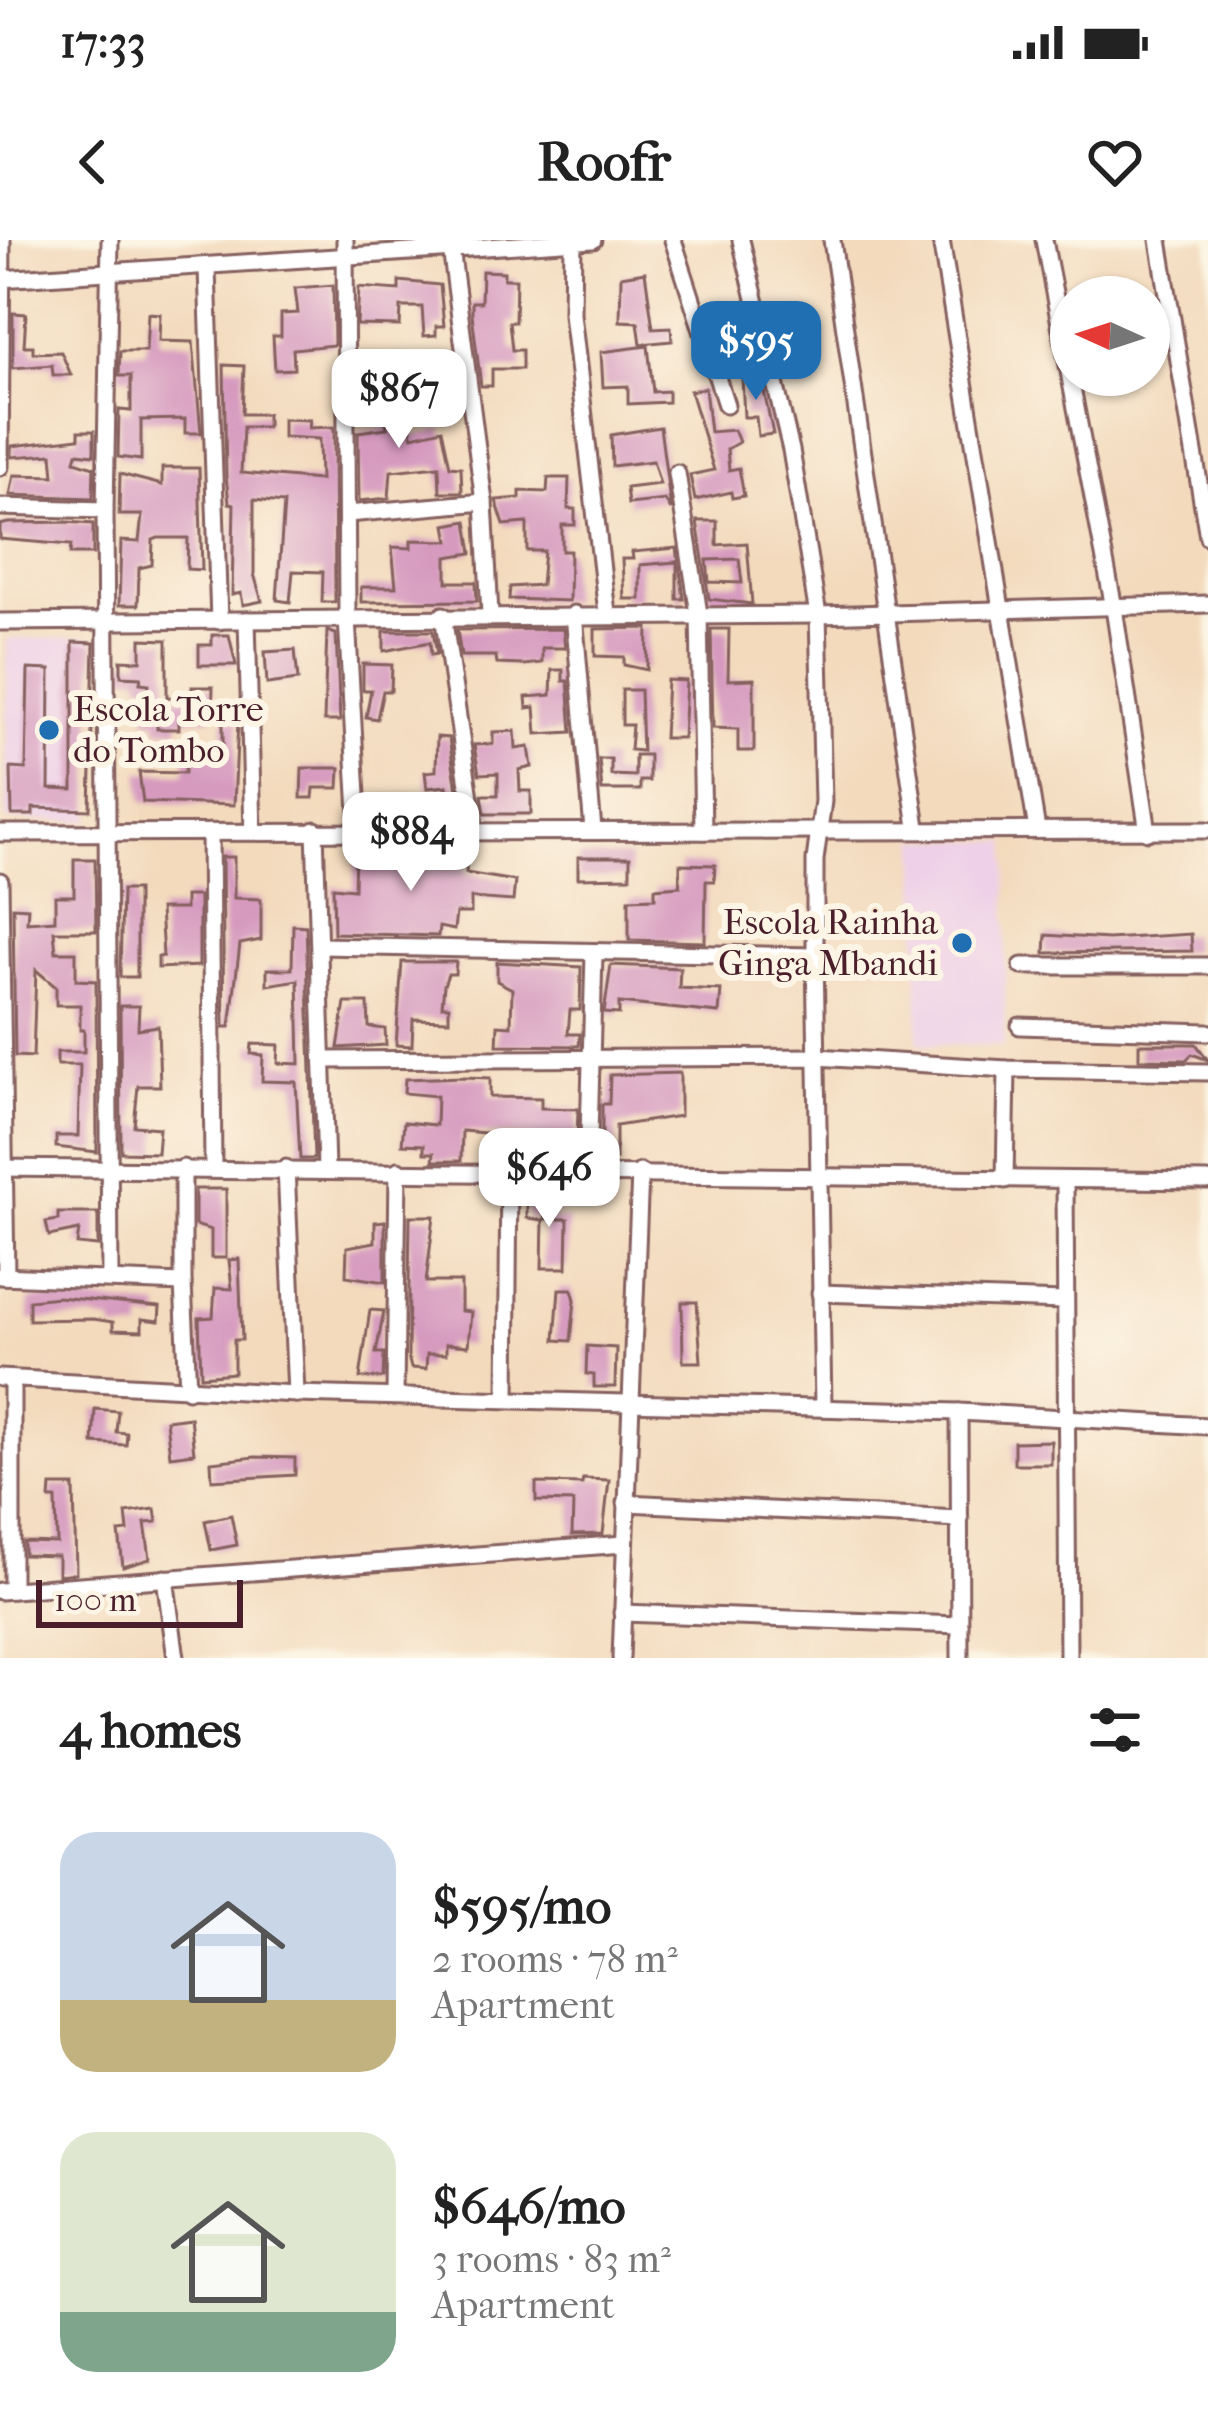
<!DOCTYPE html>
<html lang="en">
<head>
<meta charset="utf-8">
<style>
	body { margin:0; font-family:"IM FELL French Canon",serif; background:#f6f6f6; color:#222; height:100vh; display:flex; flex-direction:column; font-size:45px; white-space:nowrap }
	* { box-sizing:border-box; margin:0 }
	p { font-size:39px; color:#767676 }
	.icon { flex:none; width:66px; height:66px; fill:none; stroke:currentColor; stroke-width:2; stroke-linecap:round; stroke-linejoin:round }
	.map { position:relative; height:1418px; overflow:hidden }
	.details { display:flex; flex-direction:column; background:#fff; flex:1 }
	.details>* { flex:none }
	.needle { width:78px; rotate:273deg }
	.controls { position:absolute; left:1050px; top:36px; display:grid; gap:24px }
	.controls a { display:grid; place-items:center; width:120px; height:120px; border-radius:50%; background:#fff; box-shadow:0 3px 9px #0004; font-size:60px }
	.scale { position:absolute; left:36px; bottom:30px; width:207px; box-sizing:border-box; padding-left:12px; border:6px solid #4a1f2b; border-top:0; font-size:33px; line-height:42px; white-space:nowrap; color:#4a1f2b; -webkit-text-stroke:9px #fcf5e5; paint-order:stroke }
	.price { position:absolute; translate:-50% -102px; padding:0 27px; border-radius:24px; background:#fff; color:#222; font-size:39px; line-height:78px; filter:drop-shadow(0 3px 6px #0008) }
	.price::after { content:''; position:absolute; left:50%; top:72px; width:36px; height:27px; margin-left:-18px; background:inherit; clip-path:polygon(0 0,100% 0,50% 100%) }
	.price.active { background:#1f6fb2; color:#fff }
	ul { padding:0; list-style:none }
	li { display:flex; align-items:center; gap:36px; height:300px; padding:0 60px }
	li span { display:grid; place-items:center; flex:none; width:336px; height:240px; border-radius:36px; color:#555 }
	li>.icon { margin-inline-start:auto }
	span .icon { width:144px; height:144px; fill:#fffc; stroke-width:1 }
	li b { font-size:51px }
	h2 { display:flex; justify-content:space-between; align-items:center; height:144px; padding:0 60px; font-size:51px }
	.status { display:flex; justify-content:space-between; align-items:center; height:84px; padding:0 60px; background:#fff; direction:ltr }
	.status svg { height:33px; fill:currentColor }
	header { display:flex; justify-content:space-between; align-items:center; height:156px; padding:0 60px; background:#fff; font-size:54px; font-weight:800 }
	.map>svg:first-child { display:block }
	.built { fill:#eed0e8 }
	.building { fill:#d69abf; fill-rule:evenodd }
	.lines { fill:none; stroke-linecap:round; stroke-linejoin:round }
	.minor-casing { stroke:#85605e; stroke-width:21 }
	.minor { stroke:#fff; stroke-width:15 }
	.poi-dot { fill:#1f6fb2; stroke:#fcf5e5; stroke-width:4.5 }
	.labels { text-anchor:middle; dominant-baseline:central; stroke-width:12; stroke-linejoin:round; paint-order:stroke }
	.poi-label { font-size:36px; fill:#4a1f2b; stroke:#fcf5e5; text-anchor:start }
</style>
</head>
<body>
<div class="status"><b>17:33</b><svg viewBox="0 0 49 12"><path d="M0 12V9h3v3zM5 12V6h3v6zM10 12V3h3v9zM15 12V0h3v12zM26 1h20v11H26zM47 4h2v5h-2z"/></svg></div>
<header><svg class="icon" aria-label="back" viewBox="0 0 24 24"><path d="M15 5l-7 7 7 7"/></svg>Roofr<svg class="icon" aria-label="heart" viewBox="0 0 24 24"><path d="M12 20l-8-8c-3-5 5-10 8-4 3-6 11-1 8 4z"/></svg></header>
<div class="map">
<svg width="1208" height="1418" viewBox="0 0 1208 1418">
	<rect width="100%" height="100%" fill="#fcf5e5"/>
	<filter id="ink" filterUnits="userSpaceOnUse"><feTurbulence type="fractalNoise" baseFrequency=".00833" numOctaves="2"/><feDisplacementMap in="SourceGraphic" scale="24" xChannelSelector="R" yChannelSelector="G"/><feConvolveMatrix kernelMatrix="1 2 1 2 8 2 1 2 1" color-interpolation-filters="sRGB"/></filter>
	<filter id="wash" filterUnits="userSpaceOnUse"><feTurbulence type="fractalNoise" baseFrequency=".004" numOctaves="4" result="noise"/><feDisplacementMap in="SourceGraphic" scale="48" xChannelSelector="R" yChannelSelector="G"/><feGaussianBlur stdDeviation="2.7" result="paint"/><feColorMatrix in="noise" values="0 0 0 0 0 0 0 0 0 0 0 0 0 0 0 0 0 1.4 0 .05"/><feComposite in="paint" operator="in"/></filter>
	<g filter="url(#wash)">
		<rect width="100%" height="100%" fill="#f3dabd"/>
		<!-- built -->
		<g class="built">
			<path d="M94 398 90 581 6 580 7 399Z"/>
			<path d="M917 599 1008 602 1004 806 918 804Z"/>
		</g>
		<g id="blocks">
			<!-- building -->
			<g class="building">
				<path d="M482 31 504 32V39H516L515 82H509L512 110H522V129H492V146H481L472 74V62H481Z"/>
				<path d="M645 32 653 88 671 87 672 101 641 104 638 82 620 81 621 36Z"/>
				<path d="M399 41 440 45 444 86H436V95L424 96 422 67H401L400 86 357 85 359 47 399 50Z"/>
				<path d="M333 45 334 105 293 109 294 129 275 130 273 96H281V74L298 73 295 48Z"/>
				<path d="M13 73 26 74 24 106H33V113L61 112 71 135H53L52 125 13 128Z"/>
				<path d="M148 73 160 74 159 101 193 102 201 193H185V179L141 180V220L118 217 119 170 131 171V136H119L120 111H146Z"/>
				<path d="M648 106 653 152 668 151V162L628 164V146L603 147 601 112Z"/>
				<path d="M224 125 244 126 242 174H267V187H243L241 233 320 240 319 199 283 197V179L310 180 309 188 334 187 335 362H322L323 332 293 331 290 362 277 360 284 263 254 260V334L262 361 243 365 241 353 232 355 234 264 229 263 226 236Z"/>
				<path d="M760 133 773 194 758 196 756 177H744L742 137Z"/>
				<path d="M382 143 384 158 399 156 413 196 442 189 450 226 461 227 462 252H440L439 226 419 228 391 231 389 258 359 261 358 192 387 188 383 166 370 168 366 146Z"/>
				<path d="M705 148 710 192 734 190 739 202 727 209 729 230 739 228 744 256 732 258 731 252 695 260 690 235 714 230 690 151Z"/>
				<path d="M660 187 671 270 665 260 628 264 626 248 660 244 653 221 612 226 611 195Z"/>
				<path d="M79 191H94V215L77 213 75 221 94 227 93 258 10 255 14 235 54 236 52 214 12 217V206L79 198Z"/>
				<path d="M162 228H199L202 330 187 329 188 298H158L153 300 152 325 139 328 138 365H119L121 301 139 302 142 275H119L120 234 162 245Z"/>
				<path d="M548 238H569L568 269H575V285H562V311H570L569 361 509 359 510 347 541 345 544 311H527V283L504 285 496 260 520 258V251L547 252Z"/>
				<path d="M467 281 472 313 447 317V342H476L477 361 361 362V347H396L392 307 411 308V300L449 301 446 285Z"/>
				<path d="M697 281H717V305L747 303 752 364 709 359ZM739 319 742 343 709 342 707 320Z"/>
				<path d="M66 282 93 284V314H70L71 305 0 299V285L8 283Z"/>
				<path d="M677 308 684 359H677V322L640 325V359H624L622 319H633L632 312Z"/>
				<path d="M648 388 647 430 624 425V417L595 416V389Z"/>
				<path d="M563 389 565 408H542V423L524 425 497 424 496 416H461L457 390Z"/>
				<path d="M711 389H729L728 440 754 439V511H738V489L713 488Z"/>
				<path d="M327 391 336 394 340 481H324Z"/>
				<path d="M384 391H433L437 414 431 415 430 402 384 411Z"/>
				<path d="M212 395H229L236 425H199V405H212Z"/>
				<path d="M141 399 167 400V457L192 458V447H213L212 478 179 480V489H157V481L145 480 149 444 140 443 141 437 121 436V420L141 421Z"/>
				<path d="M73 402 94 403 90 570 33 568V575H12L11 528 26 529 28 429 50 430 49 549 73 550Z"/>
				<path d="M295 410 298 440 267 444 265 412Z"/>
				<path d="M363 424 392 425 391 451H383L377 479 366 477 371 450H363Z"/>
				<path d="M552 430H563V441H568L572 492 537 494 535 467 527 468 526 457 551 455Z"/>
				<path d="M667 440 686 441 683 498H664Z"/>
				<path d="M622 450H640L642 511 630 510 632 485H622Z"/>
				<path d="M223 480 238 481 234 565 143 562 139 532 185 533 186 504H199V511L223 512Z"/>
				<path d="M515 491 516 509 529 507 532 527 519 530 520 551H531V574H485L482 555H498V533L479 534 474 505 493 504V492Z"/>
				<path d="M437 497 449 498 458 557 448 558 447 546 427 548 425 532 436 531Z"/>
				<path d="M635 515H649V541H640V550H602L599 519H611V535L635 536Z"/>
				<path d="M302 528H340L339 548H314L313 558H301Z"/>
				<path d="M355 613 467 616 466 633 515 641 513 661 471 658V673H456L454 690 439 687 438 696 334 693 333 647 354 649Z"/>
				<path d="M222 617H234V658L261 659V700L240 704 230 787H224Z"/>
				<path d="M578 617H630V637L578 638Z"/>
				<path d="M74 619H95L96 691H54L56 712H76V740L96 741 97 912 56 907V896H78L80 825H57V812H84V790H80V765H56V747L36 730 33 817 15 816 13 667 28 668 27 682 55 680V656H74Z"/>
				<path d="M680 624 715 625 714 641H706L705 702 629 700V659L655 658V648L680 646Z"/>
				<path d="M122 650H137V737H120Z"/>
				<path d="M185 656H199V726L158 728V717L163 716 160 669H185Z"/>
				<path d="M293 685 306 686 314 919H300L296 842 262 841 263 815 251 814 252 804 279 805 278 823 300 824 298 740 267 745V729H292Z"/>
				<path d="M1191 694 1192 711 1045 713 1046 695 1108 699Z"/>
				<path d="M402 722H456L455 734H448L444 745 442 766H449V780L413 779 412 806 396 805Z"/>
				<path d="M497 722 581 727 580 770H570L568 794H580L579 806 497 805 498 785 511 786 512 749 497 741Z"/>
				<path d="M611 725 680 728 679 748 721 750 719 773 619 763V774L604 773Z"/>
				<path d="M345 763H368L369 787 385 789 386 805 338 808Z"/>
				<path d="M120 766H139L138 789 158 786 160 846H138L134 886 159 888 157 913 121 912Z"/>
				<path d="M1139 804H1196L1208 820 1192 814 1186 820 1139 819Z"/>
				<path d="M680 833V876L616 886V919H602V864H609L610 835Z"/>
				<path d="M464 837 490 838V857L541 858V868L578 869 577 897 565 898V907H551V899L462 891 461 921H433L434 913H424V905L402 904 404 882 436 885 437 856 404 853 405 839Z"/>
				<path d="M527 946H545V979H568L567 1028H542L543 980 527 978Z"/>
				<path d="M195 949H226V1018H211V990L195 985Z"/>
				<path d="M58 973H98V1006L77 1004 79 990 49 996 46 982 58 980Z"/>
				<path d="M410 976H434L426 1042H461V1071L471 1072 468 1106 446 1104V1114H427L426 1129 411 1128 408 1116Z"/>
				<path d="M385 981V1042L346 1036 347 1007 375 1002V982Z"/>
				<path d="M239 1019 242 1100H234V1133L201 1136 199 1078 213 1077 215 1048 232 1049 229 1020Z"/>
				<path d="M559 1049H572L575 1060 571 1101 555 1100Z"/>
				<path d="M58 1057 160 1067 159 1081 142 1079V1091L113 1090V1082L93 1079 29 1080V1060Z"/>
				<path d="M682 1062H697L701 1122H683Z"/>
				<path d="M370 1070 384 1071 376 1113H384L383 1138H360Z"/>
				<path d="M587 1106 616 1108 615 1147H594V1135L586 1134Z"/>
				<path d="M95 1169 118 1171 116 1192 127 1193 126 1205 93 1203Z"/>
				<path d="M190 1177 194 1213 170 1216 166 1180Z"/>
				<path d="M1051 1201V1224H1014V1202Z"/>
				<path d="M255 1217 295 1218V1235L212 1240 211 1222Z"/>
				<path d="M583 1239 609 1240 603 1294 572 1295 573 1262 536 1261V1243L582 1244Z"/>
				<path d="M51 1246H74L76 1333 58 1335V1316L24 1315V1302L57 1303 56 1259H50Z"/>
				<path d="M155 1269 157 1282 145 1283 150 1319 123 1327 119 1292 128 1291 126 1273Z"/>
				<path d="M231 1275 237 1305 211 1310 205 1281Z"/>
			</g>
		</g>
	</g>
	<g filter="url(#ink)">
		<use href="#blocks" fill-opacity="0" stroke="#85605e" stroke-width="3"/>
		<g class="lines">
			<!-- minor casing -->
			<g class="minor-casing">
				<g id="minor">
					<path d="M345 0 347 378 359 591"/>
					<path d="M573 0 572 74 607 373"/>
					<path d="M673 0 726 165"/>
					<path d="M741 0 791 210 818 375 823 561 815 620V716L823 1167"/>
					<path d="M832 0 917 587"/>
					<path d="M941 0 1037 590"/>
					<path d="M1044 0 1114 368 1148 592"/>
					<path d="M1159 0 1208 297"/>
					<path d="M451 8 484 262 490 375"/>
					<path d="M207 29 219 381"/>
					<path d="M0 39 593 0"/>
					<path d="M0 227 2 0"/>
					<path d="M677 233 699 374 703 591"/>
					<path d="M0 267 105 270"/>
					<path d="M347 274 484 262"/>
					<path d="M574 374 593 590"/>
					<path d="M443 375 475 592"/>
					<path d="M247 380 253 592"/>
					<path d="M0 382 818 375 1208 364"/>
					<path d="M315 590 326 928"/>
					<path d="M210 592 213 928"/>
					<path d="M0 593 1208 590"/>
					<path d="M0 641 6 1036"/>
					<path d="M320 706 815 716"/>
					<path d="M1022 726H1208"/>
					<path d="M1020 786 1208 792"/>
					<path d="M323 820 817 817 1007 829 1208 832"/>
					<path d="M0 928 1208 941"/>
					<path d="M183 928V1043"/>
					<path d="M286 928 296 1154"/>
					<path d="M588 932 594 714"/>
					<path d="M1005 940 1007 829"/>
					<path d="M1065 941 1068 1418"/>
					<path d="M0 1036 183 1043 188 1150"/>
					<path d="M110 1038 105 270 110 0"/>
					<path d="M820 1053 1064 1061"/>
					<path d="M0 1138 296 1154 959 1172 1208 1186"/>
					<path d="M395 1156 398 930"/>
					<path d="M507 1159 509 931"/>
					<path d="M959 1172 960 1418"/>
					<path d="M626 1263 960 1279"/>
					<path d="M165 1338 176 1418"/>
					<path d="M12 1350V1139"/>
					<path d="M0 1351 624 1304"/>
					<path d="M622 1373 960 1385"/>
					<path d="M621 1418 640 932"/>
				</g>
			</g>
			<!-- minor -->
			<use href="#minor" class="minor"/>
		</g>
	</g>
	<!-- markers -->
	<g class="poi-dot">
		<circle cx="49" cy="490" r="12"/>
		<circle cx="962" cy="703" r="12"/>
	</g>
	<g class="labels">
		<!-- poi labels -->
		<g class="poi-label">
			<text x="73" y="469">Escola Torre<tspan x="73" dy="41">do Tombo</tspan></text>
			<text x="938" y="682" text-anchor="end">Escola Rainha<tspan x="938" dy="41">Ginga Mbandi</tspan></text>
		</g>
	</g>
</svg>
<div class="controls">
<a><svg class="needle" viewBox="-14 -14 28 28"><path d="M0-13l5 13h-10z" fill="#e53935"/><path d="M0 13l5-13h-10z" fill="#767676"/></svg></a>
</div>
<div class="scale">100 m</div>
<b class="price active" style="left:756px;top:163px">$595</b>
<b class="price" style="left:399px;top:211px">$867</b>
<b class="price" style="left:411px;top:654px">$884</b>
<b class="price" style="left:549px;top:990px">$646</b>
</div>
<section class="details">
<h2>4 homes<svg class="icon" aria-label="filters" viewBox="0 0 24 24"><path d="M4 7h16M4 17h16"/><circle cx="9" cy="7" r="2"/><circle cx="15" cy="17" r="2"/></svg></h2>
<ul>
<li><span style="background:linear-gradient(#c9d6e8 70%,#c2b280 0)"><svg class="icon" aria-label="home" viewBox="0 0 24 24"><path d="M3 11l9-7 9 7M6 9v11h12V9"/></svg></span><div><b>$595/mo</b><p>2 rooms · 78 m²</p><p>Apartment</p></div></li>
<li><span style="background:linear-gradient(#dfe7d0 75%,#7fa58c 0)"><svg class="icon" aria-label="home" viewBox="0 0 24 24"><path d="M3 11l9-7 9 7M6 9v11h12V9"/></svg></span><div><b>$646/mo</b><p>3 rooms · 83 m²</p><p>Apartment</p></div></li>
</ul>
</section>
</body>
</html>
